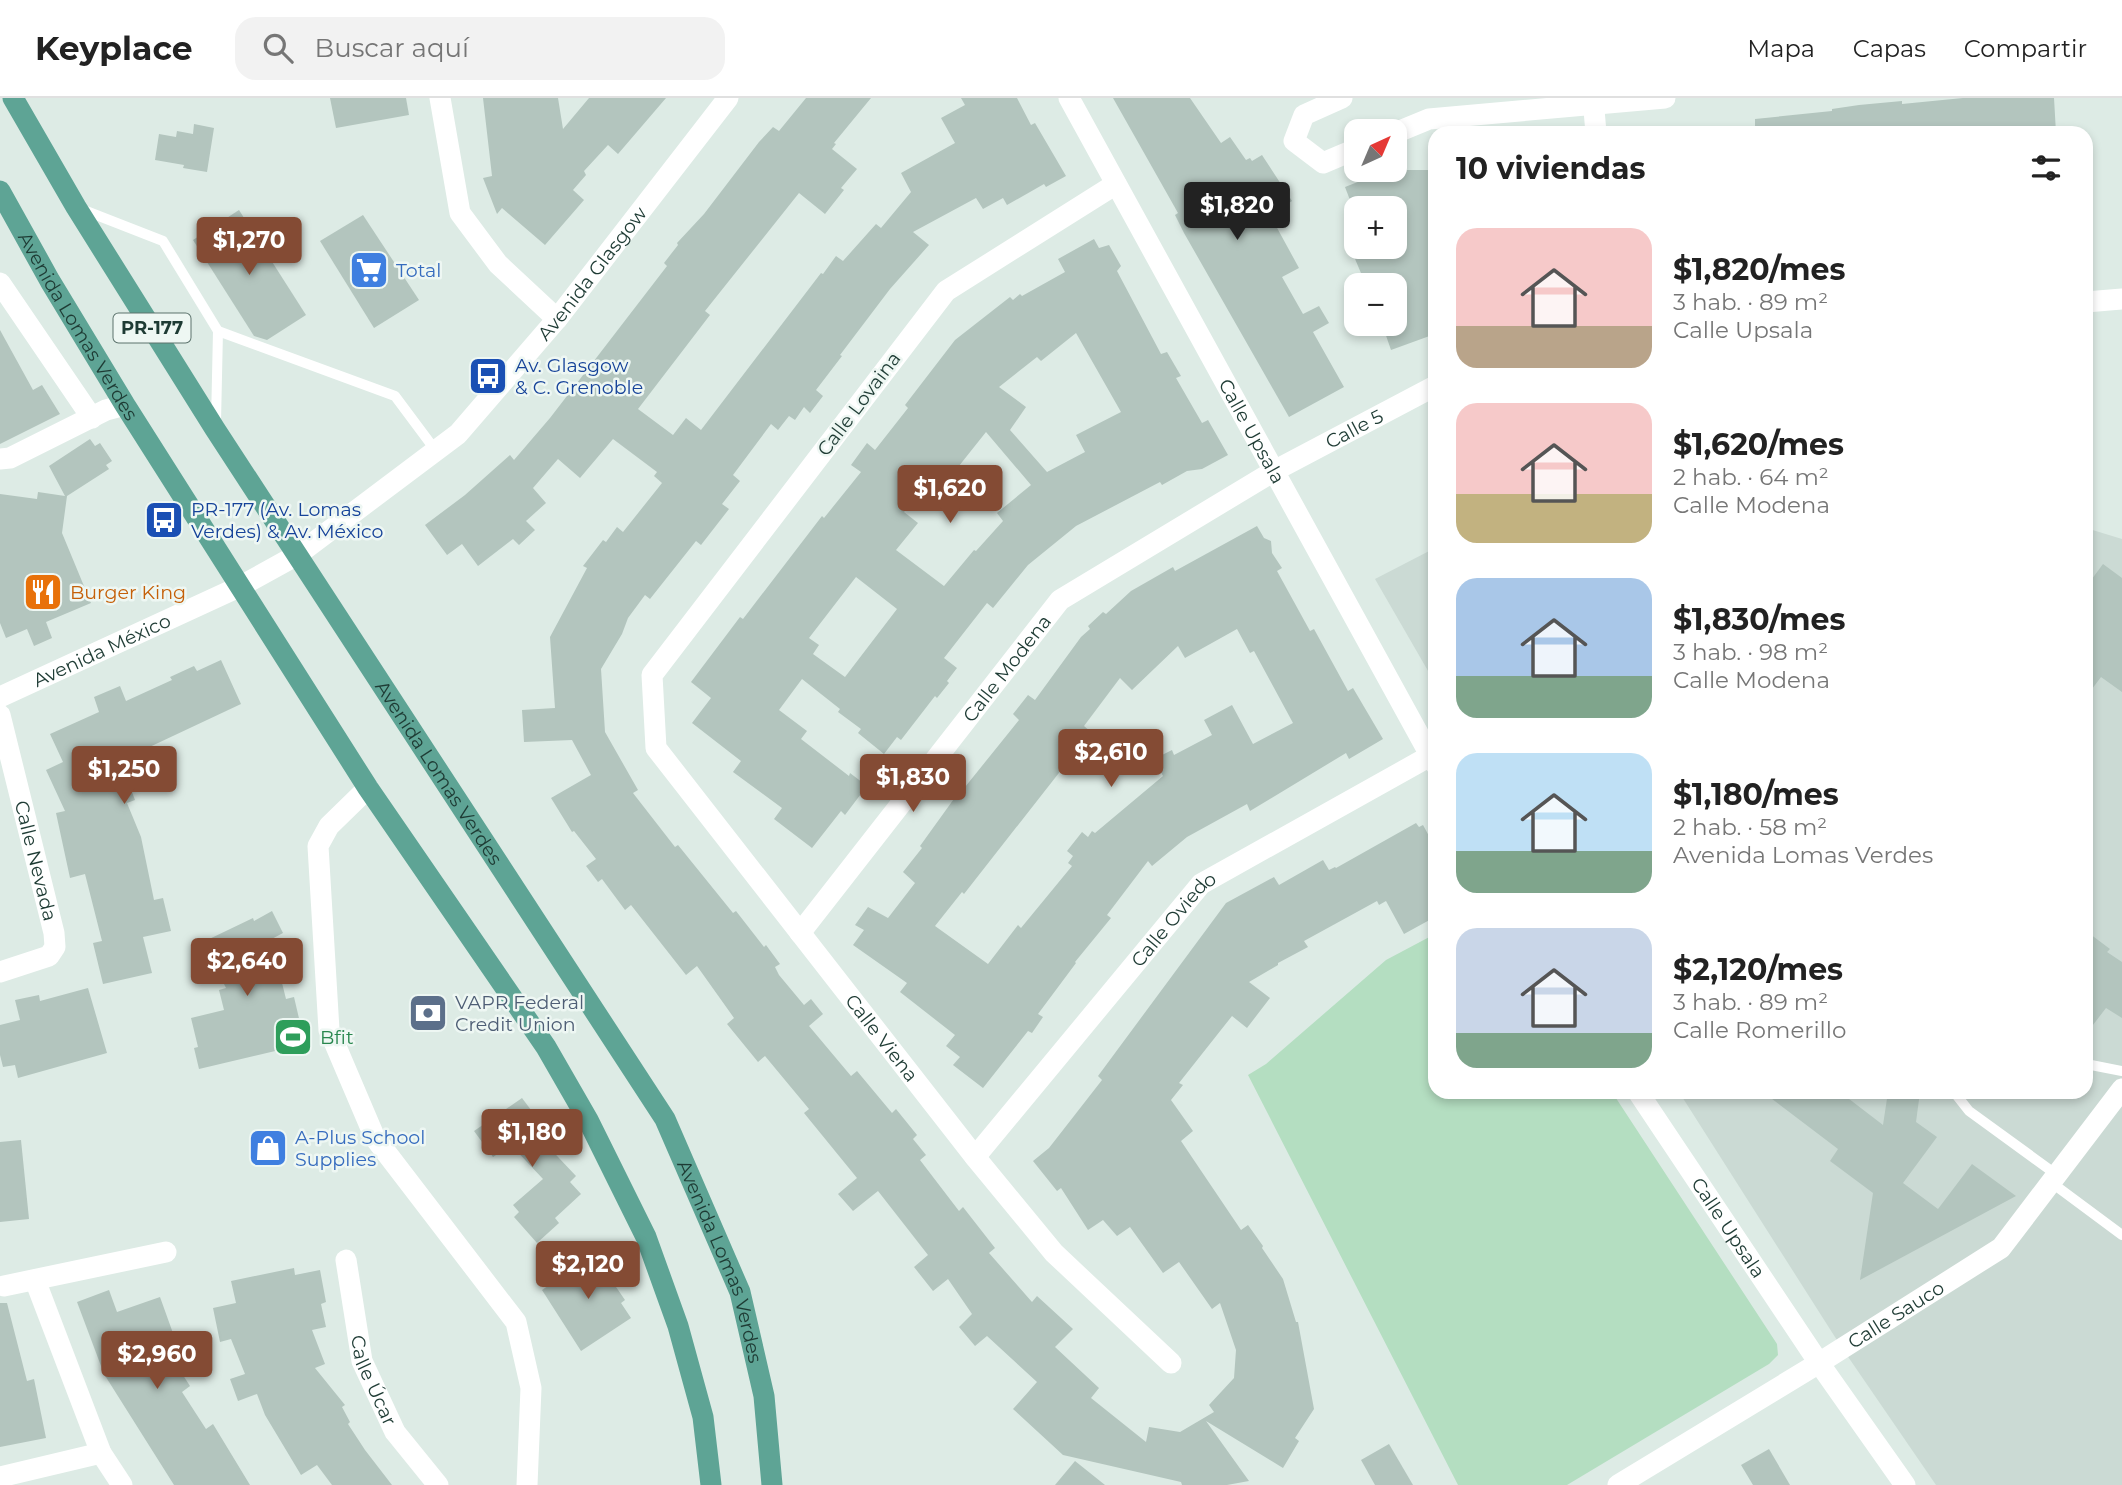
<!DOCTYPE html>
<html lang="es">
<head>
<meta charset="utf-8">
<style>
	body { margin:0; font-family:Montserrat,sans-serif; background:#f2f2f2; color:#222; height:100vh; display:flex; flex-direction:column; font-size:26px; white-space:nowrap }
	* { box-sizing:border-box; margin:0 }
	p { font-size:23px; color:#767676 }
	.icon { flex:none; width:38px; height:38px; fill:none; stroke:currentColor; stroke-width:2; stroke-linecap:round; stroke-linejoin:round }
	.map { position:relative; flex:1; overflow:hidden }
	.panel { position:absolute; left:1428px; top:28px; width:665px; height:973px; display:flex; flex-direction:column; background:#fff; border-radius:21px; box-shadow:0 4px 10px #0003 }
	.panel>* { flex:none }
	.needle { width:46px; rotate:44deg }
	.buttons { position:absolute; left:1344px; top:21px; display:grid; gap:14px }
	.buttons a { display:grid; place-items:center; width:63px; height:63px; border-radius:14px; background:#fff; box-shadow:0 4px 10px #0003; font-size:35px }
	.price { position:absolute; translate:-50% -60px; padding:0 16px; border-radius:7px; background:#844b34; color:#fff; font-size:23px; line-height:46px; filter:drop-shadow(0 2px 4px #0008) }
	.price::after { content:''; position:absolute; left:50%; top:42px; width:21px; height:16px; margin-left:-10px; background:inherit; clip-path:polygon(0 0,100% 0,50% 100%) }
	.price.on { background:#222; color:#fff }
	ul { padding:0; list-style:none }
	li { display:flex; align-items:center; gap:21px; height:175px; padding:0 28px }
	li span { display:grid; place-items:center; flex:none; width:196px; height:140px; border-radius:21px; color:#555 }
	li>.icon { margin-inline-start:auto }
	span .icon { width:84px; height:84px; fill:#fffc; stroke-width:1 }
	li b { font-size:30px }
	h2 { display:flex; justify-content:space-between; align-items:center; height:84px; padding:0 28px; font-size:30px }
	header { display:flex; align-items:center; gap:42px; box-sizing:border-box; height:98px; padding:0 35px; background:#fff; border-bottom:2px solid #e0e0e0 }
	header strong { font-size:33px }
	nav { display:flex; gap:38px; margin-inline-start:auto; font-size:24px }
	.search { width:490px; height:63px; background:#f2f2f2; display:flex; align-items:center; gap:18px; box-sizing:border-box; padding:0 24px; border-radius:21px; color:#767676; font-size:26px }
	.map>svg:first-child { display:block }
	.built { fill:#cbdad4 }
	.green { fill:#b4dec1 }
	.building { fill:#b3c5be; fill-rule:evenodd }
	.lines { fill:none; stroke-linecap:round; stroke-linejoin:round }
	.lane { stroke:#fff; stroke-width:10 }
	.street { stroke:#fff; stroke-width:21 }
	.primary { stroke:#5ea495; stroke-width:21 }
	.labels { text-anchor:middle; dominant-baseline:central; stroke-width:5; stroke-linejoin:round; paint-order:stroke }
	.shield { fill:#eef7f3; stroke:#5c736d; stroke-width:2 }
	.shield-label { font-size:18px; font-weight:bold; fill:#1e3b34 }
	.shop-label { font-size:19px; fill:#366cbe; stroke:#eef7f3; text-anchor:start }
	.street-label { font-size:19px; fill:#1e3b34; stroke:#eef7f3 }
	.transit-label { font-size:19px; fill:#164399; stroke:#eef7f3; text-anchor:start }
	.food-label { font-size:19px; fill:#c56008; stroke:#eef7f3; text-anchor:start }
	.service-label { font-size:19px; fill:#4e5e75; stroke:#eef7f3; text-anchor:start }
	.leisure-label { font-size:19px; fill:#27864d; stroke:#eef7f3; text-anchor:start }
</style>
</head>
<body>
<header>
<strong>Keyplace</strong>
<div class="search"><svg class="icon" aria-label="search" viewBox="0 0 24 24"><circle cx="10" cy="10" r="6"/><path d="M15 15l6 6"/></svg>Buscar aquí</div>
<nav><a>Mapa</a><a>Capas</a><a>Compartir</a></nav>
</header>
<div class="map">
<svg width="2122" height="1387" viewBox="0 0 2122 1387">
	<rect width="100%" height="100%" fill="#ddebe5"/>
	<!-- built -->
	<g class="built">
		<path d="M2086 430 2122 441V1387H1936L1842 1250 1679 994H2086Z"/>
		<path d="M1435 450V585L1375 481Z"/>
	</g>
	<!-- green -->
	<path class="green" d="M1435 836V994H1612L1777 1246 1778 1257 1769 1266 1567 1387H1458L1248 977 1266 966 1386 862Z"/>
	<!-- building -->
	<g class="building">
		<path d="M330 0H406L409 17 336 30Z"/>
		<path d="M483 0H558L563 31 589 0H666L618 56 608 47 584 73 586 77 573 92 584 102 545 147 502 110 497 116 483 80 492 78Z"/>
		<path d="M806 0H871L834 45 836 46 832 51 857 71 841 90 844 92 825 116 799 95 705 213 710 217 638 311 673 337 686 320 701 332 821 175 823 176 836 158 843 163 876 126 881 130 911 94 901 75 955 45 941 20 965 7 961 0H1017L1031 27 1035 25 1066 78 1046 89 1044 86 1007 107 1003 100 983 111 976 100 913 134 929 147 890 191 840 257 842 258 816 292 823 298 810 315 804 309 795 322 789 318 778 332 771 326 733 377 740 383 722 406 729 411 701 447 696 443 650 501 645 497 628 520 622 536 601 571 605 634 638 692 633 695 675 749 678 747 733 815 736 813 764 849 766 847 780 866 775 869 779 877 804 907 811 901 823 916 809 928 851 978 857 973 892 1015 896 1011 917 1037 913 1041 926 1057 920 1062 959 1113 963 1109 995 1150 989 1155 1032 1204 1037 1198 1073 1231 1055 1249 1099 1290 1091 1300 1146 1344 1149 1329 1180 1334 1214 1314 1209 1307 1234 1280 1236 1252 1220 1205 1212 1211 1179 1164 1163 1175 1130 1129 1117 1138 1103 1122 1088 1132 1061 1090 1057 1093 1033 1063 1049 1050 1102 982 1098 978 1226 805 1274 779 1279 787 1323 762 1329 772 1335 769 1336 770 1416 725 1419 729 1423 727 1435 749V819L1404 836 1386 803 1379 807 1377 803 1304 843 1308 849 1278 865V867L1249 884 1270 900 1247 930 1232 918 1179 985 1183 987 1171 1002 1193 1033 1181 1043 1241 1132 1248 1127 1263 1148 1262 1150 1283 1181 1296 1224H1298L1314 1311 1295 1340 1299 1343 1283 1370 1206 1323 1249 1383 1227 1387H1182L1181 1384 1063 1357 1013 1311 1037 1284 987 1238 975 1248 959 1229 972 1216 948 1181 933 1193 914 1169 928 1157 878 1093 853 1113 838 1096 857 1080 804 1015 809 1011 765 958 758 964 727 926 734 920 697 868 686 877 631 807 625 812 602 781 598 784 586 768 596 761 574 733 572 734 551 700 591 677 572 642 524 644 522 612 555 610 550 539 587 470 583 468 603 442 606 444 617 429 623 434 662 385 654 378 657 374 613 341 580 380 558 361 533 390 546 405 526 423 535 432 519 447 513 441 478 468 462 446 447 457 425 427 465 397 510 357 514 362 550 320 667 168 664 165 678 147 677 145 704 116 759 44 773 29 779 33Z"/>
		<path d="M1113 0H1190L1221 45 1230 39 1246 62 1250 60 1252 63 1262 57 1292 103 1270 117 1299 170 1282 179 1303 216 1319 208 1329 225 1313 234 1344 289 1289 319 1184 135 1175 117 1178 115Z"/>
		<path d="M1963 0H2054L2056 35H1755V21L1832 13V11L1859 7 1902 3V6Z"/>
		<path d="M194 26 214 30 207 74 183 70 184 67 155 62 159 36 176 39 177 33 193 36Z"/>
		<path d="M1388 72H1435V236L1391 252 1382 226H1395V187H1366L1350 149H1395V110H1353L1345 89Z"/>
		<path d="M239 112 306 217 267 242 254 238 193 142Z"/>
		<path d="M363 117 419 202 374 230 320 143Z"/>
		<path d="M1094 141 1099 150 1109 147 1121 168 1117 173 1161 256 1167 254 1181 278 1176 280 1202 325 1208 322 1228 357 1202 371 1187 373 1162 387 1160 384 1076 428 1028 467 993 510 987 505 944 560 957 570 947 583 949 585 937 600 935 598 901 642 897 639 884 656 858 635 861 631 838 614 840 611 802 581 779 612 807 633 801 641 849 678 850 675 867 688 845 717 841 713 812 750 774 721 782 710 733 674 741 663 692 625 711 600 691 584 740 519 743 521 822 418 824 420 861 374 851 367 867 345 875 352 908 310 905 307 955 242 1010 199 1013 202 1020 196 1022 198 1065 174 1058 161ZM1076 235 1121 314 1076 337 1085 354 1047 374 1010 332 1026 309 999 289 1037 259 1041 263ZM986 334 1031 387 997 415 1003 423 976 453 974 452 944 488 896 452 918 425 904 414 928 383 934 388 945 373 951 378ZM856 479 897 511 845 579 813 556 819 547 809 540Z"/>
		<path d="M0 232 33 292 42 287 60 316 0 346Z"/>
		<path d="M90 341 95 348 100 345 112 363 106 367 109 371 67 398 62 435 91 505 46 524 52 540 34 548 27 531 6 540 0 525V396L37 401 38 394 65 398 49 368Z"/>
		<path d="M1257 428 1264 440 1271 443 1272 455 1282 470 1277 473 1310 533 1314 531 1348 593 1353 590 1383 641 1349 661 1346 655 1250 713 1247 706 1187 739 1152 768 1148 763 1107 817 1111 820 1075 864 1076 865 1038 916 1043 919 1032 935 1028 933 983 990 953 967 960 959 946 948 955 937 900 894 907 885 853 847 864 832 855 827 868 809 888 820 915 785 903 774 922 750 920 748 956 698 957 699 1019 622 1013 616 1028 597 1035 602 1081 539 1090 531 1088 528 1103 514 1106 516 1131 493 1173 469 1175 473ZM1237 531 1250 555 1254 553 1293 625 1253 646 1232 607 1204 622 1212 637 1174 657 1172 652 1154 661 1163 678 1095 735 1092 733 1088 739 1082 734 1067 753 1073 758 1068 765 1072 768 1021 830 1018 827 988 866 935 828 962 794 964 796 1091 634 1084 628 1120 580 1132 592 1178 548 1185 560Z"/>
		<path d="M2103 466 2122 480V594L2101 579 2086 599V489Z"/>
		<path d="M221 562 241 606 124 661 126 666 122 668 135 702 127 705 141 739 154 802 163 800 171 833 143 839 152 875 103 886 93 845 102 843 85 776 70 780 56 715 65 713 46 672 63 664 50 636 99 614 94 599 120 588 126 603 172 582 170 579 194 568 197 573Z"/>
		<path d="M272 813 283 835 266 844 277 865 286 901 294 899 305 946 199 971 194 950 198 949 191 920 224 912 219 892 226 890 203 844 253 820 254 823Z"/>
		<path d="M2086 833 2110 851 2107 854 2122 864V920L2106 910 2086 936Z"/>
		<path d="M88 890 107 955 18 980 15 967 3 969 0 957V927L20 922 15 902 39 897 40 903Z"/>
		<path d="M1763 994H1840L1883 1027 1888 994H1920L1916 1024 1937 1039 1903 1085 1938 1111 1972 1066 2016 1098 1860 1182 1873 1095 1830 1063 1838 1051Z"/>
		<path d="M522 1000 534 1016 524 1023 576 1078 570 1084 581 1096 555 1120 559 1125 537 1145 514 1119 519 1114 513 1107 543 1081 511 1047 493 1059 474 1033Z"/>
		<path d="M21 1042 29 1121 0 1124V1044Z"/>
		<path d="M600 1152 612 1169 605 1173 625 1202 621 1205 631 1220 581 1253 542 1192Z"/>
		<path d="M294 1170 295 1177 320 1172 326 1204 321 1206 326 1229 312 1232 325 1266 315 1270 345 1307 342 1309 350 1324 348 1326 365 1352 392 1387H332L317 1367 301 1377 265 1317 257 1296 238 1303 230 1281 245 1276 231 1241 220 1244 213 1210 236 1205 231 1183Z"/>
		<path d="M109 1192 117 1214 160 1199 174 1238 161 1243 190 1288 182 1294 206 1331 213 1326 250 1387H174L104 1276 77 1204Z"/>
		<path d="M0 1205H7L27 1283 34 1281 46 1340 0 1349Z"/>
		<path d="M1389 1346 1413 1387H1375L1361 1362Z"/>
		<path d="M1769 1351 1790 1387H1753L1741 1367Z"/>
		<path d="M1075 1363 1105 1387H1055Z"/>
	</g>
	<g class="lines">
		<!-- lane -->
		<g class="lane">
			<path d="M81 111 163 143 218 233 216 324"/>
			<path d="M218 233 395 298 436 353"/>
			<path d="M2086 966 2122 973"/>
			<path d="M1954 994 1969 1013 2057 1077"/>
			<path d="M2052 1085 2122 1137"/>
		</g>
		<!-- street -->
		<g class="street">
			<path d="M440 0 460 115 498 166 557 221"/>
			<path id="s1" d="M1069 0 1435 666"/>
			<path d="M1342 0 1304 17 1294 43 1323 65 1356 51"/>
			<path d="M1593 0 1596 35"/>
			<path d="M1395 35 1429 21 1665 0"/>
			<path id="s2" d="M1116 86 946 193 652 577 656 650 975 1059 1054 1155 1171 1265"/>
			<path d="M0 185 92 320"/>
			<path d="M2086 204 2122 201"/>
			<path d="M0 361 10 360 106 312 125 307"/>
			<path id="s3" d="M0 599 241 488 297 457 458 336 557 221 728 0"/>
			<path id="s4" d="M0 617 54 835 55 849 49 858 0 874"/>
			<path d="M368 690 329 728 318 748 329 932 375 1040 516 1224 531 1290 527 1387"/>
			<path id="s5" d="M800 835 1060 502 1274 373 1435 288"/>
			<path id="s6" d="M1638 994 1819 1265 1905 1387"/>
			<path id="s7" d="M975 1059 1201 786 1430 658"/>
			<path id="s8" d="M346 1162 362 1263 395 1334 438 1387"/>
			<path d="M35 1182 101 1355 122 1387"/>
			<path d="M4 1188 166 1154"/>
			<path d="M0 1379 101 1355"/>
			<path id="s9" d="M1618 1387 1819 1265 2001 1150 2122 991"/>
		</g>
		<!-- primary -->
		<g class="primary">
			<path id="s10" d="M13 0 76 109 215 331 665 1021 740 1194 764 1298 772 1387"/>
			<path id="s11" d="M0 93 50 183 125 307 368 690 546 949 588 1022 646 1139 678 1228 703 1319 711 1387"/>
		</g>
	</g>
	<!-- icons -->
	<defs>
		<g id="supermarket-square" transform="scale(2.0125)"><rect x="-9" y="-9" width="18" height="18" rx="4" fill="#3f7fe0" stroke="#eef7f3"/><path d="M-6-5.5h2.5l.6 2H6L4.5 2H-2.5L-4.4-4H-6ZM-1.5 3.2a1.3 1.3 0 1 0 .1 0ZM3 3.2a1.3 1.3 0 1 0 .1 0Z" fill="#fff"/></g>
		<g id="bus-square" transform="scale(2.0125)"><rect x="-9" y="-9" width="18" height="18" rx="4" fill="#1a4fb4" stroke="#eef7f3"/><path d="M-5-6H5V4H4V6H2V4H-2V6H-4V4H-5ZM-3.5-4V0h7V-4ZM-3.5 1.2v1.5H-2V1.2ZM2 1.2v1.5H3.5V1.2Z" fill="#fff"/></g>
		<g id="restaurant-square" transform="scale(2.0125)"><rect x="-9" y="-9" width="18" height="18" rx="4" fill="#e8710a" stroke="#eef7f3"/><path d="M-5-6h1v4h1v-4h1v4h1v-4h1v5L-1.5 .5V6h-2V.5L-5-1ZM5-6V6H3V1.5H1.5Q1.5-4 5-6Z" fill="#fff"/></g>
		<g id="bank-square" transform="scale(2.0125)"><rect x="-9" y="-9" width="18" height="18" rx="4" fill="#5c6f8a" stroke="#eef7f3"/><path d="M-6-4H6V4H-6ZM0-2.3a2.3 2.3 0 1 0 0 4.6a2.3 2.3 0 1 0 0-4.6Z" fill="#fff"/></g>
		<g id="stadium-square" transform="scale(2.0125)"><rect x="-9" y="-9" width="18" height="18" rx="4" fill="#2e9e5b" stroke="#eef7f3"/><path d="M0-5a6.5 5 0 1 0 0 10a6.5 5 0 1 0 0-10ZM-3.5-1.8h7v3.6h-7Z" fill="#fff"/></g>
		<g id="shop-square" transform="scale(2.0125)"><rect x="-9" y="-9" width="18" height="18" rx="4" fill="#3f7fe0" stroke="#eef7f3"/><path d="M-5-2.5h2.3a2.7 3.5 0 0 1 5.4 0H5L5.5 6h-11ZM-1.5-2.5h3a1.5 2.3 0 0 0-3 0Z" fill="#fff"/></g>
	</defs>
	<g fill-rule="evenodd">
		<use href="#supermarket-square" x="369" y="172"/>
		<use href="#bus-square" x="488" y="278"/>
		<use href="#bus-square" x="164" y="422"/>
		<use href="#restaurant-square" x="43" y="494"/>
		<use href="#bank-square" x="428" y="915"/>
		<use href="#stadium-square" x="293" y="939"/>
		<use href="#shop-square" x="268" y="1050"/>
	</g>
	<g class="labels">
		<!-- shield labels -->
		<rect class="shield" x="113.5" y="215.5" width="77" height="29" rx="5"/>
		<g class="shield-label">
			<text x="152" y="230">PR-177</text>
		</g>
		<!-- shop labels -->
		<g class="shop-label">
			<text x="396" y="172">Total</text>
			<text x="295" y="1039">A-Plus School<tspan x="295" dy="22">Supplies</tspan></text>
		</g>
		<!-- street labels -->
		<g class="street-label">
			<text stroke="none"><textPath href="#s3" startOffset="740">Avenida Glasgow</textPath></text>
			<text stroke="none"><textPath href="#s11" startOffset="156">Avenida Lomas Verdes</textPath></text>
			<text transform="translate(859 306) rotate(-53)">Calle Lovaina</text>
			<text stroke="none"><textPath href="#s5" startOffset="763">Calle 5</textPath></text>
			<text stroke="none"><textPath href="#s1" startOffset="380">Calle Upsala</textPath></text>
			<text stroke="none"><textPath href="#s3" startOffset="112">Avenida México</textPath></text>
			<text stroke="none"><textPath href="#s5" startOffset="336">Calle Modena</textPath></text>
			<text stroke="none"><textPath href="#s10" startOffset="798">Avenida Lomas Verdes</textPath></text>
			<text stroke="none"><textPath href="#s4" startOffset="150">Calle Nevada</textPath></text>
			<text stroke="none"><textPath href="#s7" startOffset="310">Calle Oviedo</textPath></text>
			<text stroke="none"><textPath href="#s2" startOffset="1125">Calle Viena</textPath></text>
			<text stroke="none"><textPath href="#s6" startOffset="163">Calle Upsala</textPath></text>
			<text stroke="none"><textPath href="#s10" startOffset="1365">Avenida Lomas Verdes</textPath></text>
			<text stroke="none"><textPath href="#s9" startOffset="326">Calle Sauco</textPath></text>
			<text stroke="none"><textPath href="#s8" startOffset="124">Calle Úcar</textPath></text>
		</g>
		<!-- transit labels -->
		<g class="transit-label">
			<text x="515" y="267">Av. Glasgow<tspan x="515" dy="22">&amp; C. Grenoble</tspan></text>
			<text x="191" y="411">PR-177 (Av. Lomas<tspan x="191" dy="22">Verdes) &amp; Av. México</tspan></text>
		</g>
		<!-- food labels -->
		<g class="food-label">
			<text x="70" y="494">Burger King</text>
		</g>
		<!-- service labels -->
		<g class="service-label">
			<text x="455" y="904">VAPR Federal<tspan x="455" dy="22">Credit Union</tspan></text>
		</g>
		<!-- leisure labels -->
		<g class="leisure-label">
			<text x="320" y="939">Bfit</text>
		</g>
	</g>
</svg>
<div class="buttons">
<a><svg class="needle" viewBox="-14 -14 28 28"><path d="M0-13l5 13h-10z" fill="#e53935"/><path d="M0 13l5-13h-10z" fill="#767676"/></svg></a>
<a>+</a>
<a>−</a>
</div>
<b class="price on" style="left:1237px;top:144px">$1,820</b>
<b class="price" style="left:249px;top:179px">$1,270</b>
<b class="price" style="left:950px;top:427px">$1,620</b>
<b class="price" style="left:1111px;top:691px">$2,610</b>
<b class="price" style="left:124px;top:708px">$1,250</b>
<b class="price" style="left:913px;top:716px">$1,830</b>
<b class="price" style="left:247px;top:900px">$2,640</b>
<b class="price" style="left:532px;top:1071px">$1,180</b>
<b class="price" style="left:588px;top:1203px">$2,120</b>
<b class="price" style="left:157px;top:1293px">$2,960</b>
<section class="panel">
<h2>10 viviendas<svg class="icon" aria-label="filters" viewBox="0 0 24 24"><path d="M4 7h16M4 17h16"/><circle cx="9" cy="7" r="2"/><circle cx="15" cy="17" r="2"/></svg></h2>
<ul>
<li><span style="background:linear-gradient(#f6c9c9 70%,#b9a48a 0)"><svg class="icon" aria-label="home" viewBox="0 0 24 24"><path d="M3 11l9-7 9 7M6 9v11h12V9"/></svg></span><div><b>$1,820/mes</b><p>3 hab. · 89 m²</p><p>Calle Upsala</p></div></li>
<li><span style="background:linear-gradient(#f6c9c9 65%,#c2b280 0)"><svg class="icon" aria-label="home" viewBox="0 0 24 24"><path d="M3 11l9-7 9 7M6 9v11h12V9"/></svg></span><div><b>$1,620/mes</b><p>2 hab. · 64 m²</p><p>Calle Modena</p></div></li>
<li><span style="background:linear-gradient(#a9c7e8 70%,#7fa58c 0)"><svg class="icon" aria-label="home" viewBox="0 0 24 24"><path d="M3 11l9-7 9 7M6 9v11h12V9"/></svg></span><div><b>$1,830/mes</b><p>3 hab. · 98 m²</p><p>Calle Modena</p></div></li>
<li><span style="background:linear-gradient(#bfe0f5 70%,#7fa58c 0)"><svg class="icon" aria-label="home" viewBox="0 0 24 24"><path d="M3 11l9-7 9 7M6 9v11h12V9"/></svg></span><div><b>$1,180/mes</b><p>2 hab. · 58 m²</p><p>Avenida Lomas Verdes</p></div></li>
<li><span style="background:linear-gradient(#c9d6e8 75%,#7fa58c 0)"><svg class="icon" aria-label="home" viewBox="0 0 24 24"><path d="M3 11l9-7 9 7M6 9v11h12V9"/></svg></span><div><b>$2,120/mes</b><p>3 hab. · 89 m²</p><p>Calle Romerillo</p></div></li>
</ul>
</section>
</div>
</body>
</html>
